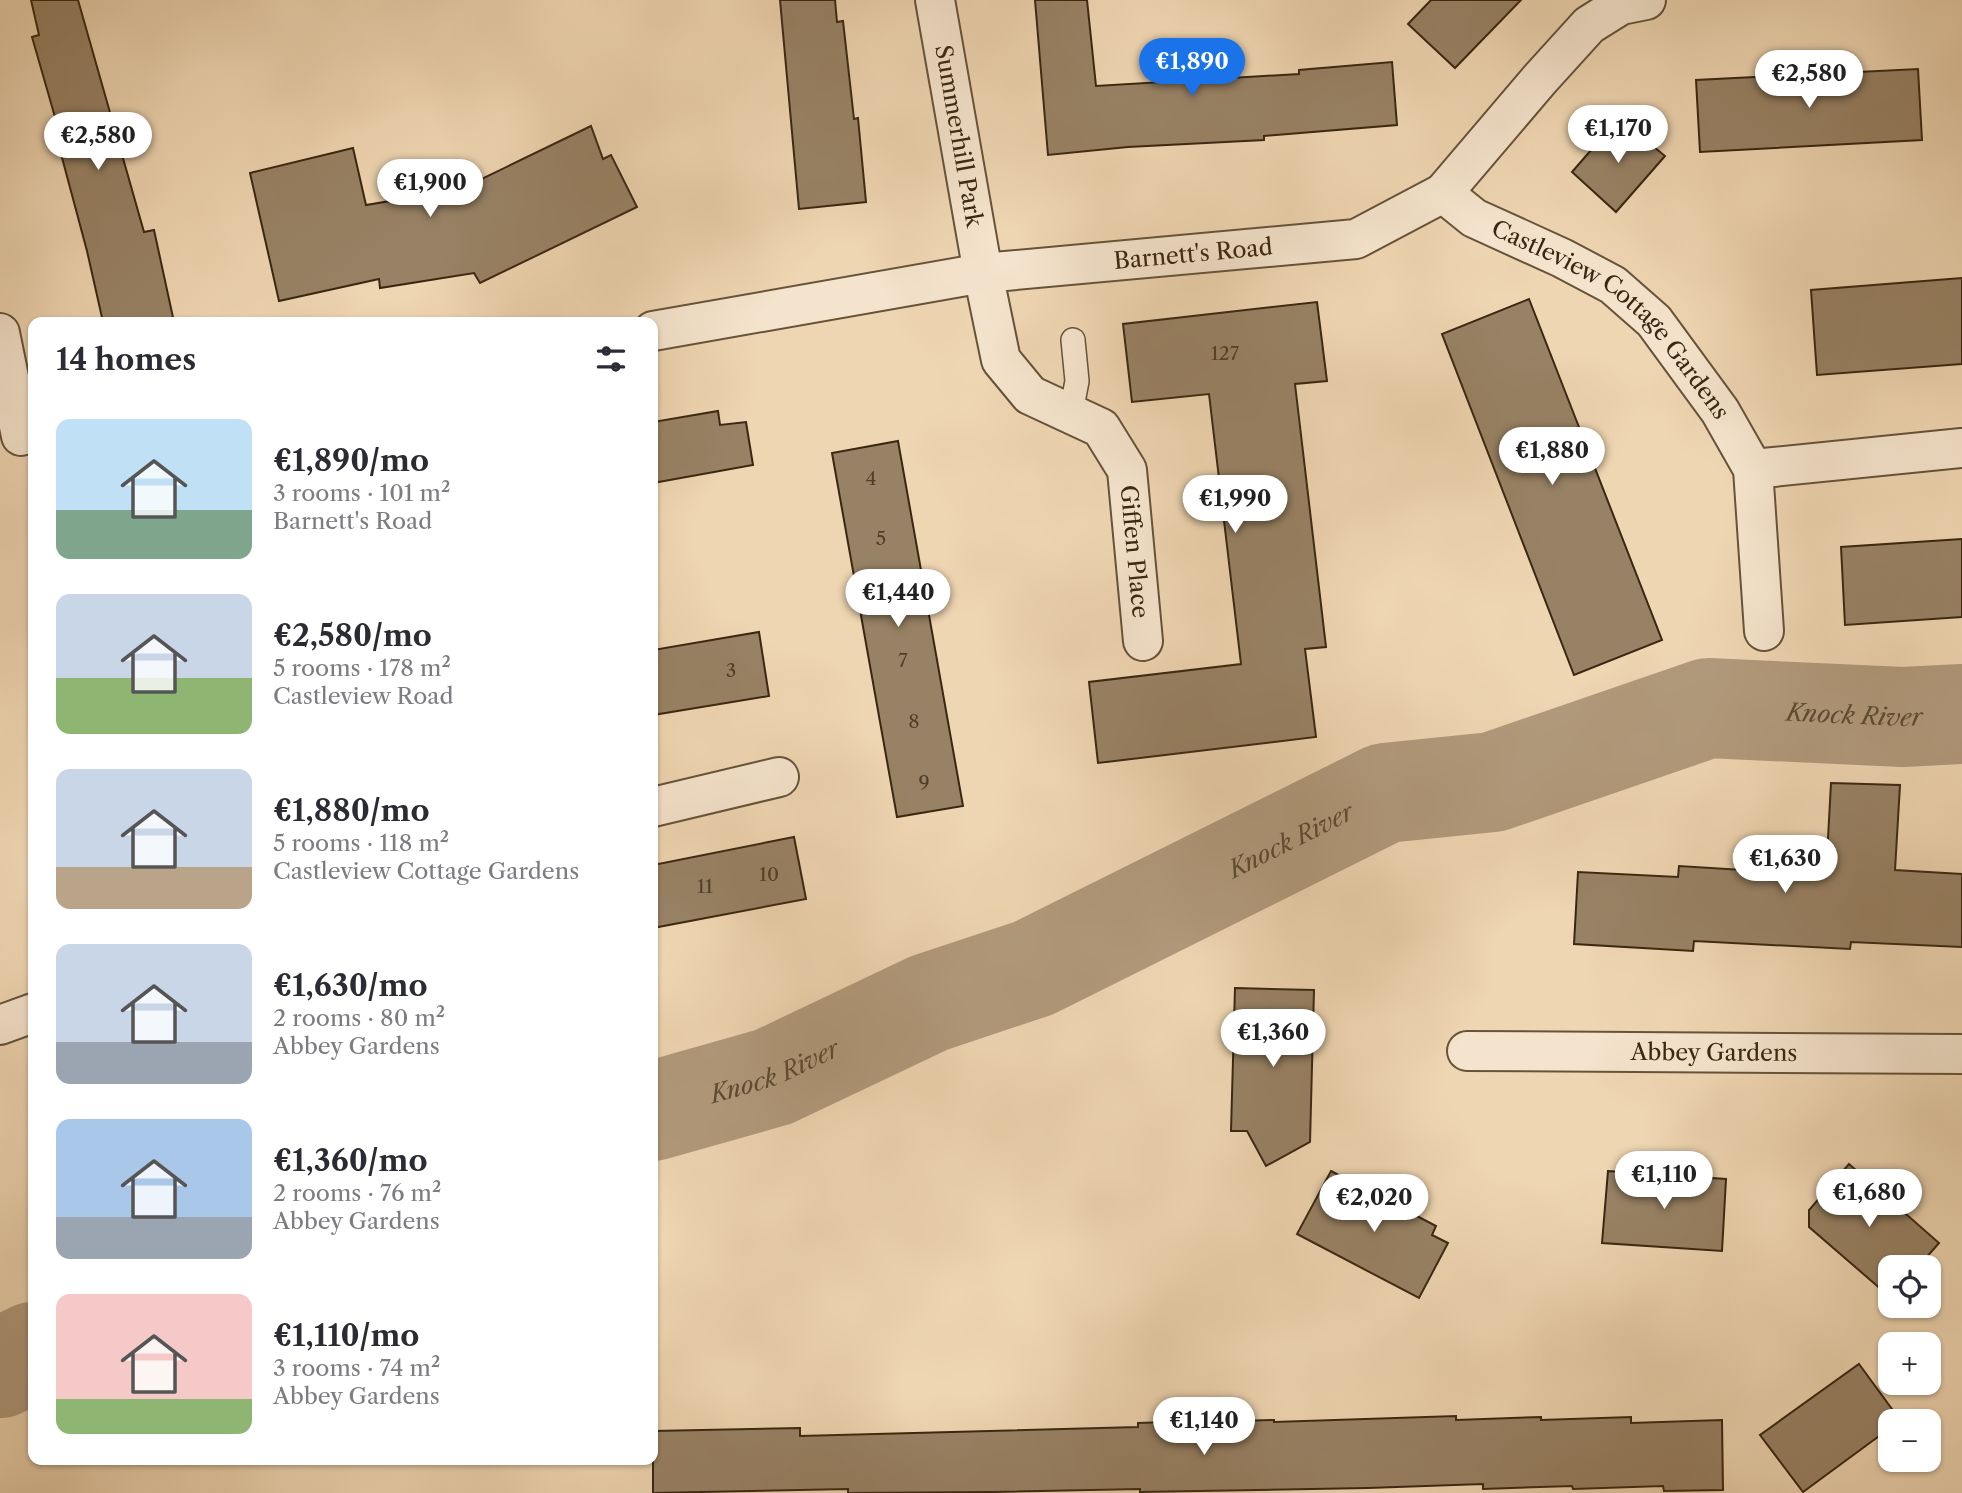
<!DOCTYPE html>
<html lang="en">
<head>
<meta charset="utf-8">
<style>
	body { margin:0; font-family:"Libre Caslon Text",serif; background:#f2f2f3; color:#2b2b33; height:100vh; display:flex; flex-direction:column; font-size:26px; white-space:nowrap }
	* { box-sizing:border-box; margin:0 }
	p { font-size:23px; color:#7c7c81 }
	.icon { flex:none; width:38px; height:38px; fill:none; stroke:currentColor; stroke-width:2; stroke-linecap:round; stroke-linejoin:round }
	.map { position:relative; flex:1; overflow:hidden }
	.side { position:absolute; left:28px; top:317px; width:630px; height:1148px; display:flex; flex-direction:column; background:#fff; border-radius:14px; box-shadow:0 2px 5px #0004 }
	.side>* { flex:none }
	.tools { position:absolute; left:1878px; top:1255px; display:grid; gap:14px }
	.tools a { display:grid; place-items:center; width:63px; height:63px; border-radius:14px; background:#fff; box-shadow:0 2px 5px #0004; font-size:35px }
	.price { position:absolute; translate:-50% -60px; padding:0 16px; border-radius:24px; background:#fff; color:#222; font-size:23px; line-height:46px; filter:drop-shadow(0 2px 4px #0008) }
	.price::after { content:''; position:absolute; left:50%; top:42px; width:21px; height:16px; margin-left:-10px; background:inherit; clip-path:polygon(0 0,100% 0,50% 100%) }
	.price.current { background:#1a73e8; color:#fff }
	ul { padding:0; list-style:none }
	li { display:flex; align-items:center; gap:21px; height:175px; padding:0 28px }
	li span { display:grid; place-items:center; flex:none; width:196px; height:140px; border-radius:14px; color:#555 }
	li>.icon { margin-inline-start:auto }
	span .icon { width:84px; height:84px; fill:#fffc; stroke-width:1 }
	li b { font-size:30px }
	h2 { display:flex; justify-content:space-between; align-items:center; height:84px; padding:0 28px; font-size:30px }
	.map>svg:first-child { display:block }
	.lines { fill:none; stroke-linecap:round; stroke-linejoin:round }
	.river { stroke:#b19a7c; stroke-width:100 }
	.building { fill:#988265; stroke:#392712; stroke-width:2 }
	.lane-casing { stroke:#66533a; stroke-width:26 }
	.street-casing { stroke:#66533a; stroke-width:42 }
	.lane { stroke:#f5e4cd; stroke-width:23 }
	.street { stroke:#f5e4cd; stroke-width:38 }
	.labels { text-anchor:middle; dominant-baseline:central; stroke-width:5; stroke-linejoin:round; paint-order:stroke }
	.number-label { font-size:19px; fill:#513e27 }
	.street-label { font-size:23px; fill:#392712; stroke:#f5e4cd }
	.water-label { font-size:24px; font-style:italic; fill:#5d4a32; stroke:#f5e4cd }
</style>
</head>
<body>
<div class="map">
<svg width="1962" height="1493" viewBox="0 0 1962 1493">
	<rect width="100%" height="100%" fill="#efd6b2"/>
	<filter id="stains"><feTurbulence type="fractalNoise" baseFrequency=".00286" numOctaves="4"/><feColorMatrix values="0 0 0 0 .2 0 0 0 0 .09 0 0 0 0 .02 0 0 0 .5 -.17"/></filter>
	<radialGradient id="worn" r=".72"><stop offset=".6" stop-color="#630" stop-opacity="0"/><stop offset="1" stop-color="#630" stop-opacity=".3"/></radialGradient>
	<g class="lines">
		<!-- river -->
		<g class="river">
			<path id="s1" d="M653 1111 773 1077 929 1003 1034 968 1385 793 1493 782 1708 708 1903 717 1962 714"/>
			<path d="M0 1368 33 1352"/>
		</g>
	</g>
	<!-- building -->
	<g class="building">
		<path d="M31 0H78L144 232 154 230 174 322H103L87 251 57 139 61 138 32 37 39 35Z"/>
		<path d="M780 0H835L837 22 843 21 854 119 858 118 866 202 799 209Z"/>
		<path d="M1035 0H1087L1096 86 1299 74V70L1392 62 1397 125 1264 136V140L1128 147 1048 155Z"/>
		<path d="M1431 0H1521L1455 68 1408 24Z"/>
		<path d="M1918 69 1922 140 1700 152 1696 80Z"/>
		<path d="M1619 118 1665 156 1616 212 1572 172Z"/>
		<path d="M591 126 603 159 611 155 637 207 480 283 474 273 380 288 379 279 279 301 250 173 353 148 366 205 461 189Z"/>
		<path d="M1962 278V364L1817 375 1811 290Z"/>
		<path d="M1529 299 1662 640 1574 675 1442 334Z"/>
		<path d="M1317 302 1327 381 1295 384 1326 647 1305 649 1316 737 1098 763 1089 682 1241 664 1209 394 1132 402 1123 324Z"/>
		<path d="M718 411 720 425 746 422 753 465 653 483V422Z"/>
		<path d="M898 441 963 806 897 817 832 453Z"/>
		<path d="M1962 539V617L1845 625 1841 547Z"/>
		<path d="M759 632 769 696 653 715V650Z"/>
		<path d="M1831 783 1900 785 1895 870 1962 874V947L1851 942 1850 949 1694 941 1693 951 1574 944 1578 872 1678 877 1679 866 1826 875Z"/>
		<path d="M794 837 806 899 653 928V865Z"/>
		<path d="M1235 988 1314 990 1310 1142 1266 1166 1247 1131H1231Z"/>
		<path d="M1849 1164 1939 1243 1918 1267H1890V1297L1809 1227V1210Z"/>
		<path d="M1331 1171 1436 1226 1432 1235 1448 1243 1419 1298 1297 1234Z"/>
		<path d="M1608 1171 1726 1179 1722 1251 1602 1243Z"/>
		<path d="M1859 1364 1900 1420 1890 1421V1428L1803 1492 1760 1435Z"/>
		<path d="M1456 1416V1420L1541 1417V1420L1631 1417V1423L1722 1420 1723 1490 1664 1491 1663 1486 1573 1489 1572 1486 1483 1489V1484L1368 1488 1140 1492V1489L993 1492 848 1493V1489L653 1493V1431L800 1428V1436L1138 1427V1423L1198 1421V1422L1274 1420V1422Z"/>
	</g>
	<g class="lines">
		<!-- lane casing -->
		<g class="lane-casing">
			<path id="lane" d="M1071 413 1077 381 1073 340"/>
		</g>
		<!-- street casing -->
		<g class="street-casing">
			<g id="street">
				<path id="s2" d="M935 0 983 273 1001 360 1030 395 1101 428 1127 470 1143 641"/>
				<path id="s3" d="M1443 193 1474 218 1562 258 1613 285 1654 321 1720 411 1753 469 1764 631"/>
				<path id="s4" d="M653 331 983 273 1356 239 1443 193 1540 79 1589 25 1621 5 1646 0"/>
				<path d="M0 333 21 436"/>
				<path d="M1753 469 1962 448"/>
				<path d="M653 807 779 777"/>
				<path d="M0 1025 33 1013"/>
				<path id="s5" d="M1467 1051 1962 1054"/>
			</g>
		</g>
		<!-- lane -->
		<use href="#lane" class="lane"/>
		<!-- street -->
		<use href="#street" class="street"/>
	</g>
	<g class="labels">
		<!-- number labels -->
		<g class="number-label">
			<text x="1225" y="353">127</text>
			<text x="871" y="478">4</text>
			<text x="881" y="538">5</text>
			<text x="903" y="660">7</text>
			<text x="731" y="670">3</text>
			<text x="914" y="721">8</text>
			<text x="924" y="782">9</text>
			<text x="769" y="874">10</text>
			<text x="705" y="886">11</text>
		</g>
		<!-- street labels -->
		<g class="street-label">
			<text stroke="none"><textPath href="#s2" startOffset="138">Summerhill Park</textPath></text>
			<text stroke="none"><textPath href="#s4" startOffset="546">Barnett's Road</textPath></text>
			<text stroke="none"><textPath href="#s3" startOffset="214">Castleview Cottage Gardens</textPath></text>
			<text stroke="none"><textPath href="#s2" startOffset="621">Giffen Place</textPath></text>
			<text stroke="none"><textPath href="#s5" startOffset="247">Abbey Gardens</textPath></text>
		</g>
		<!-- water labels -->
		<g class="water-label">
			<text stroke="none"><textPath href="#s1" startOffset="1283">Knock River</textPath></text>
			<text stroke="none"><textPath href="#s1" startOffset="695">Knock River</textPath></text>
			<text stroke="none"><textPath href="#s1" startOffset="128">Knock River</textPath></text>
		</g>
	</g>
	<rect width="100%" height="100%" filter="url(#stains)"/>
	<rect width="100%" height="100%" fill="url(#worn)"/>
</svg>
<div class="tools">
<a><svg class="icon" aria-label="locate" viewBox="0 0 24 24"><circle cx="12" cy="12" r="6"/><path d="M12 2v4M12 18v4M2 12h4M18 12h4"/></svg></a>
<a>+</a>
<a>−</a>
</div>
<b class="price current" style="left:1192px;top:98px">€1,890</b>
<b class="price" style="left:1809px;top:110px">€2,580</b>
<b class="price" style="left:1618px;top:165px">€1,170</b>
<b class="price" style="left:98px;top:172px">€2,580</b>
<b class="price" style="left:430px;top:219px">€1,900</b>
<b class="price" style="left:1552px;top:487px">€1,880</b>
<b class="price" style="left:1235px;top:535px">€1,990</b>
<b class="price" style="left:898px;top:629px">€1,440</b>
<b class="price" style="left:1785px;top:895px">€1,630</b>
<b class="price" style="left:1273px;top:1069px">€1,360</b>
<b class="price" style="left:1664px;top:1211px">€1,110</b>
<b class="price" style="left:1869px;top:1229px">€1,680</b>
<b class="price" style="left:1374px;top:1234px">€2,020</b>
<b class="price" style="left:1204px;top:1457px">€1,140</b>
<section class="side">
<h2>14 homes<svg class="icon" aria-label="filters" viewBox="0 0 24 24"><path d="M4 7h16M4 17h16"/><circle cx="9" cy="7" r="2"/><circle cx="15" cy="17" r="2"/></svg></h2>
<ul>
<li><span style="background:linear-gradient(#bfe0f5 65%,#7fa58c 0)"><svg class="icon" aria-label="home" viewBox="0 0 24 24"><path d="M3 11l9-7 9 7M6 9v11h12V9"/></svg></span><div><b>€1,890/mo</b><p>3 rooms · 101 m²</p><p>Barnett's Road</p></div></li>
<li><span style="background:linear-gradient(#c9d6e8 60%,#8fb573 0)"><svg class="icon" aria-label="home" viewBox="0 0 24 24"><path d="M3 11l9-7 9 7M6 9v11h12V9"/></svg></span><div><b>€2,580/mo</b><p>5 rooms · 178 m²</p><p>Castleview Road</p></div></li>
<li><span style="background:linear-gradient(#c9d6e8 70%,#b9a48a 0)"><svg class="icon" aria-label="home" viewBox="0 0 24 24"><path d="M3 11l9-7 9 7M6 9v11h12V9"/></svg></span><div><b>€1,880/mo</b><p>5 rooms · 118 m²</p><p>Castleview Cottage Gardens</p></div></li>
<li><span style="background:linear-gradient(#c9d6e8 70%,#9aa5b1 0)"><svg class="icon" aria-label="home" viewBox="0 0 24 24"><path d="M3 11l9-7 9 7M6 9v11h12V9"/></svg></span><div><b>€1,630/mo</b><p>2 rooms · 80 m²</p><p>Abbey Gardens</p></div></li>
<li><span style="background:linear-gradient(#a9c7e8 70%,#9aa5b1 0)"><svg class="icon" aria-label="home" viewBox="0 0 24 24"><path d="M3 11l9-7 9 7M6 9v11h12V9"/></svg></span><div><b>€1,360/mo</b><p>2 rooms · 76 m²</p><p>Abbey Gardens</p></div></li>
<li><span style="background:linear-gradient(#f6c9c9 75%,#8fb573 0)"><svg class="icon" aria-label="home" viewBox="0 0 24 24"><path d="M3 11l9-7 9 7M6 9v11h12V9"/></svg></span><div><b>€1,110/mo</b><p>3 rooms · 74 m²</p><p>Abbey Gardens</p></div></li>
</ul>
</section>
</div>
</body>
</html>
